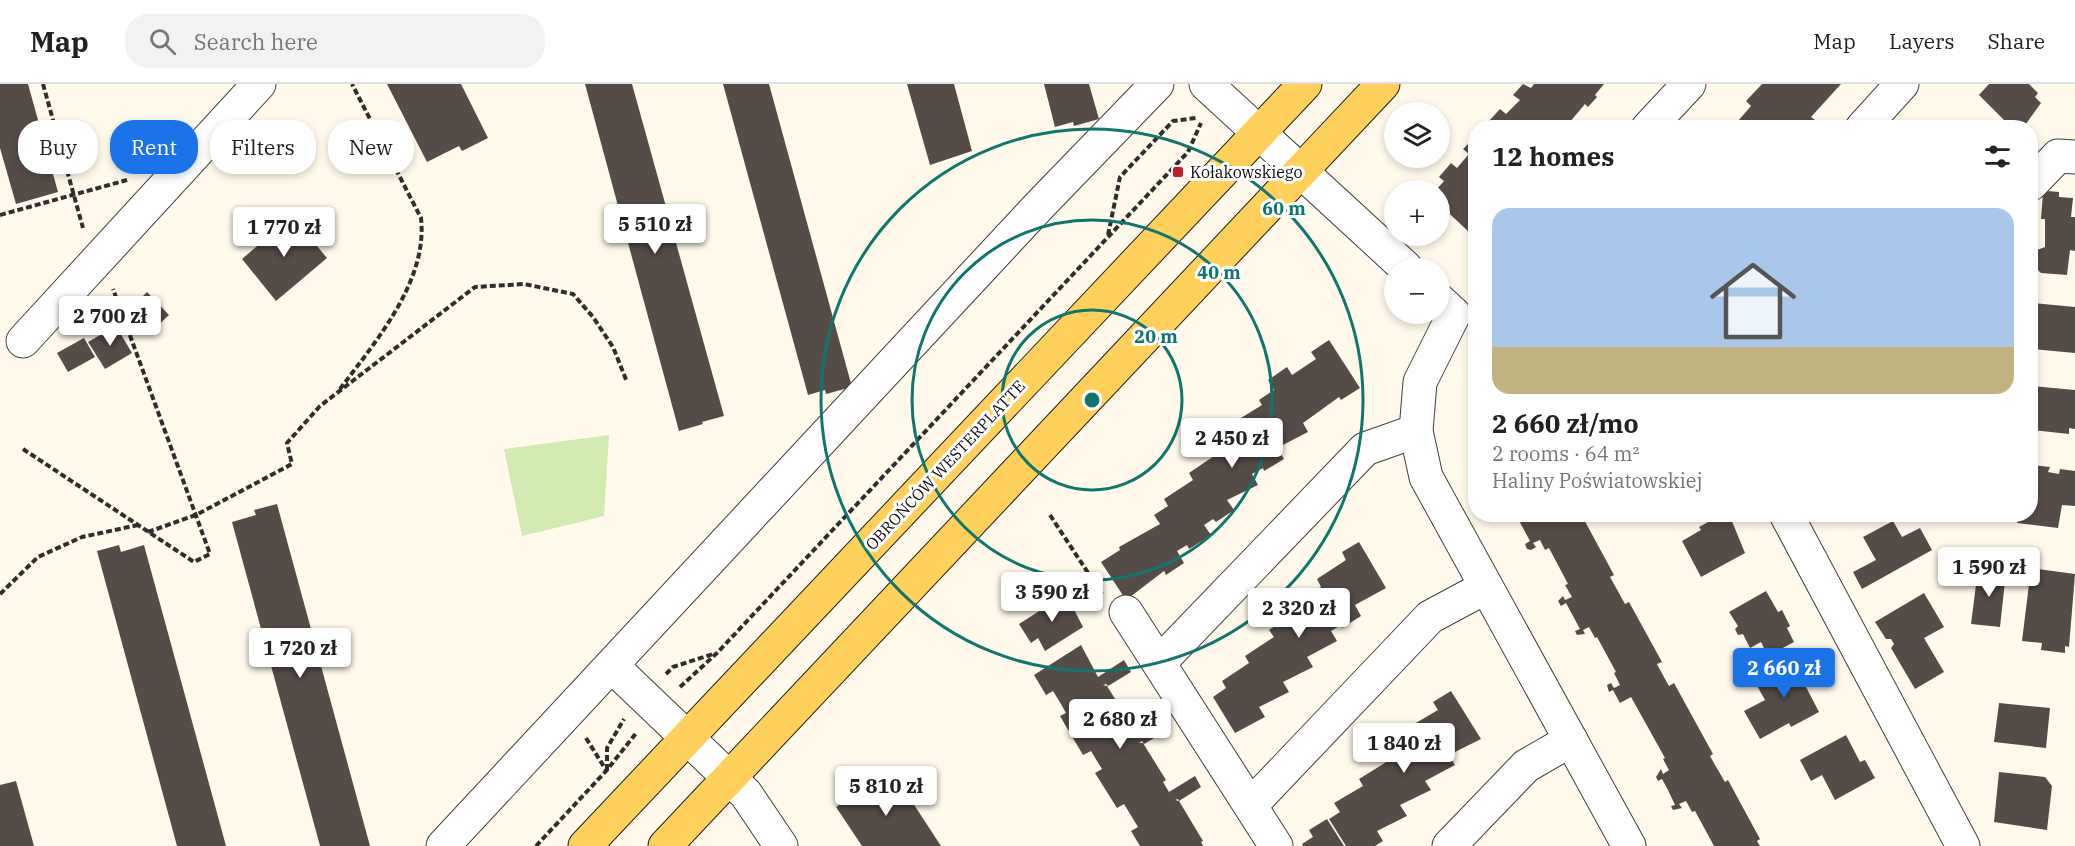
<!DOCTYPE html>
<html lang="en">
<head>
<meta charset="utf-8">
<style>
	body { margin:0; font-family:"IBM Plex Serif",serif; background:#f2f2f2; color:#222; height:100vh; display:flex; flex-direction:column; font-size:22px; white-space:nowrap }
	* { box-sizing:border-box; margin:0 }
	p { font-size:20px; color:#767676 }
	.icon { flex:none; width:33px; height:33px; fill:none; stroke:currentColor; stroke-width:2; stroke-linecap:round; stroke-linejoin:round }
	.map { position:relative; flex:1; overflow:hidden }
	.side { position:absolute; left:1468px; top:36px; width:570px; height:402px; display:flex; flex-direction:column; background:#fff; border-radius:24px; box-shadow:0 3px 9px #0003 }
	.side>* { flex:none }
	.top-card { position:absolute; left:18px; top:36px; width:570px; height:54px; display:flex; gap:12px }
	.fabs { position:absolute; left:1384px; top:18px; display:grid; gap:12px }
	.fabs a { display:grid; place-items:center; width:66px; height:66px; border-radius:50%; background:#fff; box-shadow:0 3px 9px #0003; font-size:30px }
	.price { position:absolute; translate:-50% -51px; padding:0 14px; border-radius:6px; background:#fff; color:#222; font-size:20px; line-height:39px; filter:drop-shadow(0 2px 3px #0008) }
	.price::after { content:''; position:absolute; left:50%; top:36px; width:18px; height:14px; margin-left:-9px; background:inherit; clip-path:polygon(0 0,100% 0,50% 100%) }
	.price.current { background:#1a73e8; color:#fff }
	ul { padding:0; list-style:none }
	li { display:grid; align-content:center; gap:12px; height:318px; padding:0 24px }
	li+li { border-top:2px solid #e0e0e0 }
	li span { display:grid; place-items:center; height:186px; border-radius:18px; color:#555 }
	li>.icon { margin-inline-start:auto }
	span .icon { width:108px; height:108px; fill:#fffc; stroke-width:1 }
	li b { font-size:26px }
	h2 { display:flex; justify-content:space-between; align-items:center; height:72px; padding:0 24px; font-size:26px }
	.pill { padding:0 21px; border-radius:24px; background:#fff; box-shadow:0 3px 9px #0003; font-size:21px; line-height:54px }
	.pill.current { background:#1a73e8; color:#fff }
	header { display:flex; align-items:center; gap:36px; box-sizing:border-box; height:84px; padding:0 30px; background:#fff; border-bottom:2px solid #e0e0e0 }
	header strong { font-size:28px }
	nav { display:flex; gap:33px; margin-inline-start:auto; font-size:21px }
	.search { width:420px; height:54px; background:#f2f2f2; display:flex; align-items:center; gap:15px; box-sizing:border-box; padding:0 21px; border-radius:24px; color:#767676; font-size:22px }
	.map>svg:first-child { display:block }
	.green { fill:#d2ebb3 }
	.building { fill:#554c48 }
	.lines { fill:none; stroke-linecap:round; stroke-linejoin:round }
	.minor-casing { stroke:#3f3f3f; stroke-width:35 }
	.major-casing { stroke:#1d1d1d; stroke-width:35 }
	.path { stroke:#2e2e2e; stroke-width:4; stroke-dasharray:6 3; stroke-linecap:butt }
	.minor { stroke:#fff; stroke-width:33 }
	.major { stroke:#ffd15b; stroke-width:33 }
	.ring { fill:none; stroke:#0f766e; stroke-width:3 }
	.poi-dot { fill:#c31d2b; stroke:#fff; stroke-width:2 }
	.labels { text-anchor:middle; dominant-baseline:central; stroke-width:6; stroke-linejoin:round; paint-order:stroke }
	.poi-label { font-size:16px; fill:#0c0c0c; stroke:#fff; text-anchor:start }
	.street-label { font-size:16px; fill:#0c0c0c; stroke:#fff }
	.centre { fill:#0f766e; stroke:#fff; stroke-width:3 }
	.ring-label { font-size:18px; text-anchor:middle; font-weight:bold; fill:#0f766e; stroke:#fff; stroke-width:6; stroke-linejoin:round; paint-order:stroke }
</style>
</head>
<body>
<header>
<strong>Map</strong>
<div class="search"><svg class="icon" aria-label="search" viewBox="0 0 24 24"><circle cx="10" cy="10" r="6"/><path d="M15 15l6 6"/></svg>Search here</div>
<nav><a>Map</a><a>Layers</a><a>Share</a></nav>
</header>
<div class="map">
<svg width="2075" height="762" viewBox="0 0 2075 762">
	<rect width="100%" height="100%" fill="#fffaeb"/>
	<!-- green -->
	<path class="green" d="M609 351 604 432 522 452 504 365Z"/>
	<!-- building -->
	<g class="building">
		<path d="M0 0H28L58 108 16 120 0 64Z"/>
		<path d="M387 0H461L488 54 462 67 459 62 427 78Z"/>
		<path d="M585 0H632L724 332 702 338 703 340 679 347Z"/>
		<path d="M723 0H769L852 303 826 310 825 306 808 311Z"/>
		<path d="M907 0H954L972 67 930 81Z"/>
		<path d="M1044 0H1089L1099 35 1074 42 1073 38 1055 43Z"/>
		<path d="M1523 0 1531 4 1534 0H1604L1595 11 1597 13 1588 23 1585 20 1569 39 1572 41 1570 44H1494L1488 38 1500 25 1506 30 1520 16 1513 11Z"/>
		<path d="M1762 0H1841L1811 33 1815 36 1808 44H1732L1751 22 1746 17Z"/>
		<path d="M1989 0H2029L2038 9 2035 13 2041 19 2023 44H2012L1979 11Z"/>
		<path d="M1476 52V139L1468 147 1440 121V106H1436L1444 97 1439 93 1451 79 1457 84 1469 70 1463 65Z"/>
		<path d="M2047 107 2059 108V113L2073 114 2071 133H2075V167L2070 166 2067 191 2041 189 2035 183 2037 166 2045 163V135H2041L2043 109Z"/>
		<path d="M292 132 327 174 276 217 242 175Z"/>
		<path d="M147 208 169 231 152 247 130 225Z"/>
		<path d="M2033 219 2075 223V269L2031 265Z"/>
		<path d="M116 242 132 269 105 285 88 258Z"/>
		<path d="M84 254 95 273 68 288 57 269Z"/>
		<path d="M1329 256 1360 304 1341 316 1339 313 1303 339 1308 348 1277 364 1284 375 1264 387 1263 384 1252 390 1258 401 1227 416 1234 426 1216 438 1213 435 1204 441 1211 451 1189 465 1187 461 1177 467 1184 479 1166 491 1164 487 1126 516 1101 478 1120 466 1119 463 1160 440 1154 431 1168 422 1164 415 1193 396 1189 389 1217 370 1213 363 1241 345 1236 337 1262 321 1259 316 1274 306 1268 296 1287 283 1292 291 1316 275 1311 268Z"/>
		<path d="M2031 302 2075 306V345L2069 344V350L2031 346Z"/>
		<path d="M2031 381 2050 383 2048 388 2059 390 2060 385 2075 387V422L2062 421 2058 444 2017 439 2018 430H2031Z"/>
		<path d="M277 420 370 762H320L232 438 256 431 254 426Z"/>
		<path d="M1510 430H1581L1614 491 1610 493 1625 520 1629 518 1662 578 1657 580 1665 595 1669 602 1674 599 1713 670 1710 672 1715 681 1725 698 1728 696 1760 755 1757 757 1760 762H1714L1695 727 1692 728 1686 717 1679 720 1682 724 1673 726 1671 722 1675 721 1668 706 1662 695 1658 697 1656 693 1661 685 1663 690 1669 686 1663 675 1665 674 1631 613 1620 619 1613 606 1609 608 1607 601 1611 599 1614 604 1620 601 1614 589 1616 588 1597 553 1595 554 1589 543 1583 546 1585 550 1577 551 1575 547 1580 545 1566 519 1561 522 1558 517 1563 512 1565 516 1572 513 1565 501 1568 500 1549 464 1545 466 1540 456 1533 459 1536 463 1531 466 1527 465 1525 460 1530 457 1517 433 1512 435Z"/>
		<path d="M1723 430H1729L1745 469 1701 493 1682 457 1701 446 1699 443Z"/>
		<path d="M1893 437 1902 453 1920 444 1932 466 1862 505 1853 488 1876 476 1863 453Z"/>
		<path d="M1359 458 1386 504 1355 521 1361 532 1342 544 1341 541 1331 547 1337 557 1307 573 1313 583 1283 598 1289 608 1259 623 1265 633 1235 649 1213 613 1226 604 1222 597 1249 579 1245 572 1274 553 1269 546 1297 528 1293 521 1321 503 1317 495 1346 476 1342 468Z"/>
		<path d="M119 461 121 468 144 461 226 762H177L97 467Z"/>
		<path d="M2031 484 2075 490 2069 563 2065 562V569L2041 566 2042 559 2022 557Z"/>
		<path d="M1978 485 2006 488 2000 543 1971 540Z"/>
		<path d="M1766 507 1778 528 1782 526 1790 542 1787 544 1794 558 1768 572 1761 558 1750 564 1743 550 1738 551 1735 545 1738 542 1729 528Z"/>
		<path d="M1924 509 1944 543 1924 554 1944 588 1915 605 1891 564 1894 560 1891 555H1886L1875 538Z"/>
		<path d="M1066 510 1083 543 1045 567 1038 554 1031 559 1019 540Z"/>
		<path d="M1081 561 1098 593 1124 576 1131 588 1108 602 1106 600 1103 601 1107 602 1130 639 1128 641 1134 650 1159 634 1166 647 1144 660 1142 657 1139 659H1143L1166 696 1163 698 1169 708 1195 692 1201 703 1179 717 1178 715 1175 716 1179 717 1203 757 1201 758 1203 762H1140L1131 747 1138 743 1124 720 1117 724 1095 689 1102 685 1097 677 1091 667 1083 671 1060 632 1066 629 1061 620 1053 607 1046 611 1034 591Z"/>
		<path d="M1805 573 1818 597 1806 603 1819 628 1791 643 1789 639 1760 655 1744 627 1765 616 1756 600Z"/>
		<path d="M1451 607 1481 655 1449 671 1455 681 1425 697 1431 706 1400 721 1407 732 1377 747 1383 757 1375 762H1346L1329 735 1340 728 1334 719 1363 702 1359 695 1388 677 1383 670 1414 651 1409 643 1438 626 1433 618Z"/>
		<path d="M1999 619 2050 624 2046 664 1994 658Z"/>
		<path d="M1846 651 1860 678 1865 676 1875 694 1835 716 1822 691 1811 697 1800 676Z"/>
		<path d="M892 687 941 762H862L836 723Z"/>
		<path d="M1999 688 2045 693 2052 702 2047 746 1994 738Z"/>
		<path d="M16 697 34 762H0V701Z"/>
		<path d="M1327 735 1344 762H1303L1302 760 1313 753 1309 746Z"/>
	</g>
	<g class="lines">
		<!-- minor casing -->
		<g class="minor-casing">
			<g id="minor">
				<path d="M1206 0 1406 184"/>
				<path d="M1648 44 1689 0"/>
				<path d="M1862 44 1902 0"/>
				<path d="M2031 100 2058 72 2075 73"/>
				<path d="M1440 217 1454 230 1420 298 1416 347 1426 393 1629 762"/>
				<path d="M23 257 259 0"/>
				<path d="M1786 430 1963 762"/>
				<path d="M1126 528 1276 762"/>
				<path d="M1160 578 1365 365 1416 347"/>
				<path d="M612 582 746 710 781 762"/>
				<path d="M1251 721 1430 533 1486 503"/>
				<path d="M443 762 1038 123 1157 0"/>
				<path d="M1449 762 1526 682 1571 656"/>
			</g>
		</g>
		<!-- major casing -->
		<g class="major-casing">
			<g id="major">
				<path d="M585 762 1305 0"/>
				<path d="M665 762 1383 0"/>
			</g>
		</g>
		<!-- path -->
		<g class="path">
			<path d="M43 0 83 144"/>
			<path d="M0 131 127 96"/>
			<path d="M1108 151 1120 93 1173 37 1196 34"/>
			<path d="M340 305C376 257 428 197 421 134L352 0"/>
			<path d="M23 365 194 478 210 470 113 205"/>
			<path d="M1050 431 1102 510"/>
			<path d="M148 448 196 431 292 380 287 359 320 322 475 203 524 200 573 210 593 233 613 263 627 298"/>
			<path d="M0 510 38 473 82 453 138 441"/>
			<path d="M666 590 673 583 713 570"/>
			<path d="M680 603 717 569 1188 68 1201 39"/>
			<path d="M586 654 606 686"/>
			<path d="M607 686V664L624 635"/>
			<path d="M536 762 607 686 637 648"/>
		</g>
		<!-- minor -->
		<use href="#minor" class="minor"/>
		<!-- major -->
		<use href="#major" class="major"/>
	</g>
	<!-- distance rings -->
	<g class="ring">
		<circle cx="1092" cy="316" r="90"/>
		<circle cx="1092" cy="316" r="180"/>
		<circle cx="1092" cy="316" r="271"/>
	</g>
	<!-- markers -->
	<rect class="poi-dot" x="1172" y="82" width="12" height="12" rx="3"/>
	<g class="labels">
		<!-- poi labels -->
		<g class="poi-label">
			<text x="1190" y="88">Kołakowskiego</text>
		</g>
		<!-- street labels -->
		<g class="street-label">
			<text transform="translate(945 381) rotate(-47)">OBROŃCÓW WESTERPLATTE</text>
		</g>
	</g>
	<circle cx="1092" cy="316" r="9" class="centre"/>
	<g class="ring-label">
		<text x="1284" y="131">60 m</text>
		<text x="1219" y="195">40 m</text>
		<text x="1156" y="259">20 m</text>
	</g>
</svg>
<div class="fabs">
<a><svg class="icon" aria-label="layers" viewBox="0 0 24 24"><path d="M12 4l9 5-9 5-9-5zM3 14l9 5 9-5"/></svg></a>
<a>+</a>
<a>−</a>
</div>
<b class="price" style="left:655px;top:171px">5 510 zł</b>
<b class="price" style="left:284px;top:174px">1 770 zł</b>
<b class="price" style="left:110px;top:263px">2 700 zł</b>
<b class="price" style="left:1232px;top:385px">2 450 zł</b>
<b class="price" style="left:1989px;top:514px">1 590 zł</b>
<b class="price" style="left:1052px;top:539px">3 590 zł</b>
<b class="price" style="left:1299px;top:555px">2 320 zł</b>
<b class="price" style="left:300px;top:595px">1 720 zł</b>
<b class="price current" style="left:1784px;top:615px">2 660 zł</b>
<b class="price" style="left:1120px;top:666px">2 680 zł</b>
<b class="price" style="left:1404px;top:690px">1 840 zł</b>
<b class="price" style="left:886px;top:733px">5 810 zł</b>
<div class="top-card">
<a class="pill">Buy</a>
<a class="pill current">Rent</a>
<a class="pill">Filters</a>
<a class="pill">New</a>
</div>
<section class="side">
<h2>12 homes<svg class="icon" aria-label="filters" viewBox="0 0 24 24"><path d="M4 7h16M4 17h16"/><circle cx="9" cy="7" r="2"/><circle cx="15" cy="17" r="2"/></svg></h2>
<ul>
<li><span style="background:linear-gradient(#a9c7e8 75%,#c2b280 0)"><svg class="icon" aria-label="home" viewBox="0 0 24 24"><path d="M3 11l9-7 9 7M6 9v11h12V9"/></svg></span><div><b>2 660 zł/mo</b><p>2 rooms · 64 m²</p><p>Haliny Poświatowskiej</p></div></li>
</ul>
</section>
</div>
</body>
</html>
